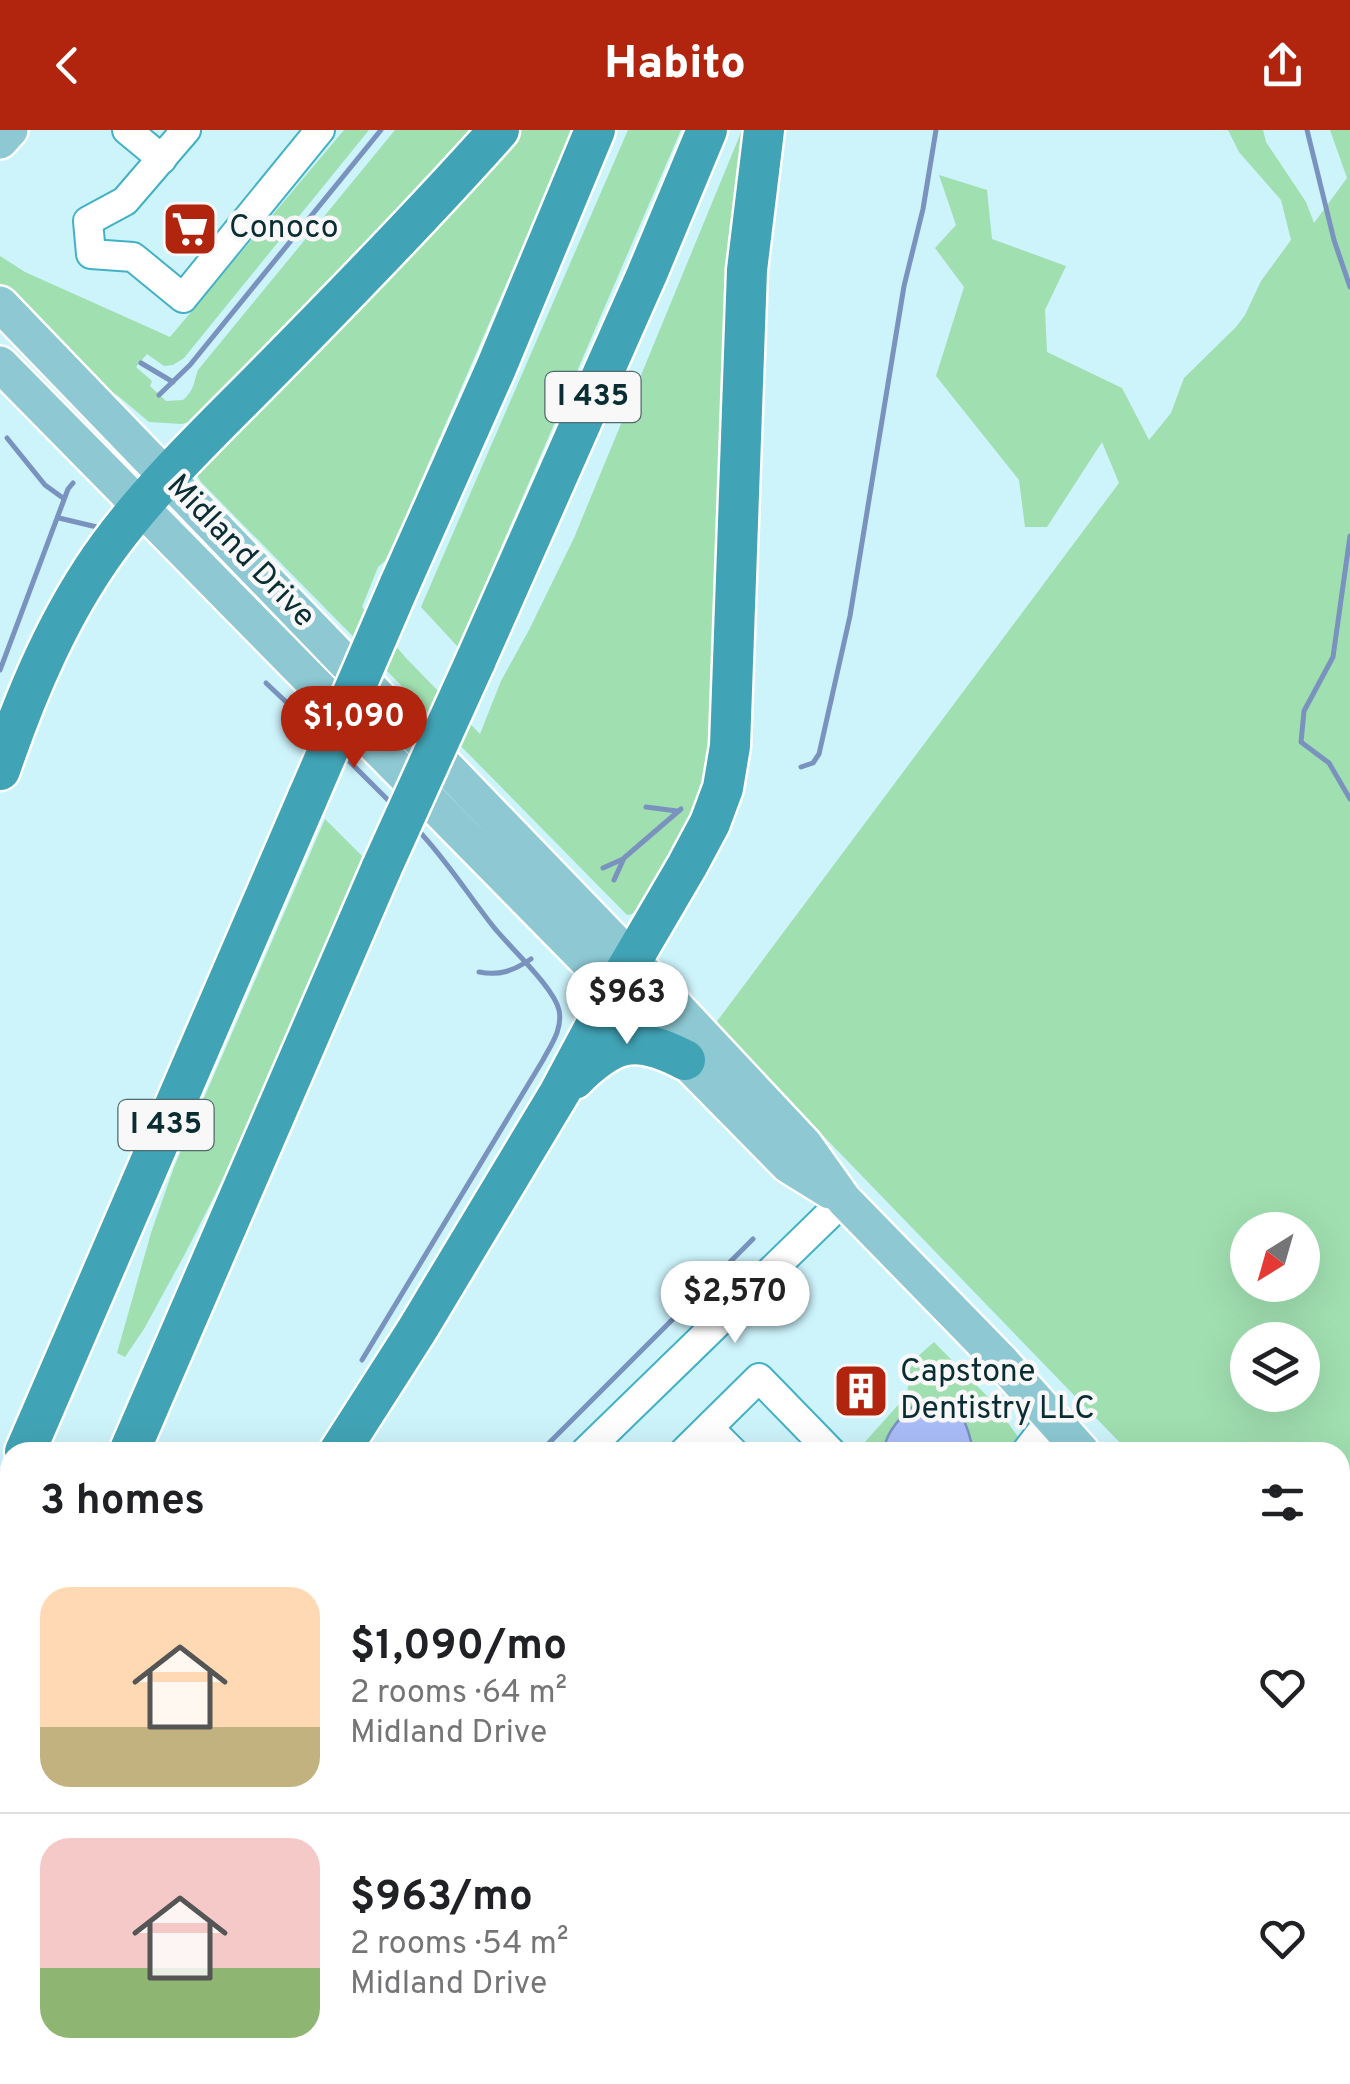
<!DOCTYPE html>
<html lang="en">
<head>
<meta charset="utf-8">
<style>
	body { margin:0; font-family:Overpass,sans-serif; background:#f6f6f6; color:#202124; height:100vh; display:flex; flex-direction:column; font-size:38px; white-space:nowrap }
	* { box-sizing:border-box; margin:0 }
	p { font-size:32px; color:#757577 }
	.icon { flex:none; width:55px; height:55px; fill:none; stroke:currentColor; stroke-width:2; stroke-linecap:round; stroke-linejoin:round }
	.map { position:relative; flex:1; overflow:hidden }
	.details { position:absolute; left:0px; top:1312px; width:1350px; height:642px; display:flex; flex-direction:column; background:#fff; border-radius:30px 30px 0 0; box-shadow:0 10px 40px #0002 }
	.details>* { flex:none }
	.needle { width:65px; rotate:217deg }
	.fabs { position:absolute; left:1230px; top:1082px; display:grid; gap:20px }
	.fabs a { display:grid; place-items:center; width:90px; height:90px; border-radius:50%; background:#fff; box-shadow:0 10px 40px #0002; font-size:50px }
	.price { position:absolute; translate:-50% -85px; padding:0 22px; border-radius:35px; background:#fff; color:#222; font-size:32px; line-height:65px; filter:drop-shadow(0 2px 5px #0008) }
	.price::after { content:''; position:absolute; left:50%; top:60px; width:30px; height:22px; margin-left:-15px; background:inherit; clip-path:polygon(0 0,100% 0,50% 100%) }
	.price.on { background:#b1240d; color:#fff }
	ul { padding:0; list-style:none }
	li { display:flex; align-items:center; gap:30px; height:250px; padding:0 40px }
	li+li { border-top:2px solid #e0e0e0 }
	li span { display:grid; place-items:center; flex:none; width:280px; height:200px; border-radius:30px; color:#555 }
	li>.icon { margin-inline-start:auto }
	span .icon { width:120px; height:120px; fill:#fffc; stroke-width:1 }
	li b { font-size:42px }
	h2 { display:flex; justify-content:space-between; align-items:center; height:120px; padding:0 40px; font-size:42px }
	header { display:flex; justify-content:space-between; align-items:center; height:130px; padding:0 40px; background:#b1240d; color:#fff; font-size:45px; font-weight:800 }
	.map>svg:first-child { display:block }
	.green { fill:#a0dfb0; fill-rule:evenodd }
	.water { fill:#abbdf9; stroke:#7a92be; stroke-width:2.5 }
	.lines { fill:none; stroke-linecap:round; stroke-linejoin:round }
	.stream { stroke:#7a92be; stroke-width:5 }
	.minor-casing { stroke:#43b1c5; stroke-width:32 }
	.major-casing { stroke:#fff; stroke-width:40 }
	.highway-casing { stroke:#fff; stroke-width:45 }
	.minor { stroke:#fff; stroke-width:28 }
	.major { stroke:#8dc8d3; stroke-width:35 }
	.highway { stroke:#41a4b6; stroke-width:40 }
	.highway-bridge-casing { stroke:#fff; stroke-width:45; stroke-linecap:butt }
	.highway-bridge { stroke:#41a4b6; stroke-width:40 }
	.labels { text-anchor:middle; dominant-baseline:central; stroke-width:9; stroke-linejoin:round; paint-order:stroke }
	.shield { fill:#f8f8f8; stroke:#516a6e; stroke-width:2.5 }
	.shield-label { font-size:30px; font-weight:bold; fill:#092d33 }
	.poi-label { font-size:32px; fill:#092d33; stroke:#f8f8f8; text-anchor:start }
	.street-label { font-size:32px; fill:#092d33; stroke:#f8f8f8 }
</style>
</head>
<body>
<header><svg class="icon" aria-label="back" viewBox="0 0 24 24"><path d="M15 5l-7 7 7 7"/></svg>Habito<svg class="icon" aria-label="share" viewBox="0 0 24 24"><path d="M12 15V3M7 8l5-5 5 5M5 13v7h14v-7"/></svg></header>
<div class="map">
<svg width="1350" height="1954" viewBox="0 0 1350 1954">
	<rect width="100%" height="100%" fill="#cdf3fb"/>
	<!-- green -->
	<g class="green">
		<path d="M344 0H369L184 228 173 235 164 236 147 224 136 237 152 251 150 256 166 271 183 270C195 259 193 254 198 240L395 0H482L205 281 192 291 182 294 149 292 117 265 108 263 0 154V126L25 142 170 207Z"/>
		<path d="M519 0H573L403 392 385 431 378 437 362 477 406 528 480 604 501 551 529 500 574 408 742 0H754L710 655 648 767 632 784 627 785 201 352 195 342Z"/>
		<path d="M628 0H681L458 517 421 477Z"/>
		<path d="M1228 0H1263L1266 12 1306 72 1314 93 1347 48 1330 0H1350V1550L1340 1540V1322H1129L715 894 1119 353 1102 312 1047 397H1025L1019 350 936 246 964 157 935 118 956 95 939 45 987 60 992 109 1066 136 1045 180 1047 222 1122 258 1149 310 1171 283 1184 248 1236 197 1245 185 1261 151 1291 110 1281 70 1239 22ZM1248 1100H1302V1155H1248ZM1248 1210H1302V1265H1248Z"/>
		<path d="M325 689 366 730 236 1023 186 1122 144 1199 125 1227 117 1223 151 1103 174 1037Z"/>
		<path d="M934 1212 992 1271 1021 1311 1013 1322H856L907 1265 910 1239 916 1228Z"/>
		<path d="M363 1945H545L550 1947 552 1945H604L600 1954H399Z"/>
	</g>
	<!-- water -->
	<path class="water" d="M929 1269C960 1269 969 1297 973 1322H884C884 1303 909 1273 929 1269Z"/>
	<g class="lines">
		<!-- stream -->
		<g class="stream">
			<path d="M1307 0 1334 110 1350 157"/>
			<path d="M141 233 173 252"/>
			<path d="M159 265 190 235 381 0"/>
			<path d="M7 308 45 355 63 368"/>
			<path d="M59 388 101 398"/>
			<path d="M1350 406 1333 527 1304 581 1301 612 1329 633 1350 669"/>
			<path d="M0 540 68 359 73 353"/>
			<path d="M266 553 319 603"/>
			<path d="M342 624 394 676"/>
			<path d="M801 637 813 633 819 624 850 486 904 156 923 79 936 0"/>
			<path d="M646 677 677 681"/>
			<path d="M603 738 623 729"/>
			<path d="M614 750 624 728 681 679"/>
			<path d="M479 842C500 846 513 841 531 829"/>
			<path d="M362 1230 543 930C551 915 563 899 559 880 553 856 509 817 492 795 467 763 445 728 416 698"/>
			<path d="M540 1322 753 1109"/>
		</g>
		<!-- minor casing -->
		<g class="minor-casing">
			<g id="minor">
				<path d="M127 0 162 29"/>
				<path d="M186 0 125 71 88 91 91 124 133 127 183 168 320 0"/>
				<path d="M709 1298 733 1322"/>
				<path d="M585 1322 844 1070"/>
				<path d="M684 1322 759 1248 831 1322"/>
				<path d="M1026 1322 1051 1289"/>
				<path d="M1340 1669 1350 1655"/>
				<path d="M0 1930 10 1917"/>
				<path d="M79 1945 91 1954"/>
				<path d="M878 1954 885 1945"/>
				<path d="M1127 1954 1134 1945"/>
			</g>
		</g>
		<!-- major casing -->
		<g class="major-casing">
			<g id="major">
				<path d="M0 11 10 0"/>
				<path d="M0 174 632 830 805 1015 844 1070 1001 1231 1082 1322"/>
				<path d="M0 234 788 1035 830 1061"/>
				<path d="M1340 1574 1350 1584"/>
			</g>
		</g>
		<!-- highway casing -->
		<g class="highway-casing">
			<g id="highway">
				<path d="M399 456 496 238 595 0"/>
				<path d="M475 532 647 144 707 0"/>
				<path d="M0 640C27 561 60 483 109 416 156 352 214 298 269 242 347 163 425 83 499 0"/>
				<path d="M574 949C613 910 635 904 685 930"/>
				<path d="M25 1322 308 667"/>
				<path d="M129 1322 382 737"/>
				<path d="M339 1322 417 1200 560 962 615 859 687 736 710 693 723 658 730 616 747 140 764 0"/>
				<path d="M0 1380 10 1357"/>
				<path d="M0 1622 10 1599"/>
				<path d="M0 1796 10 1783"/>
			</g>
		</g>
		<!-- minor -->
		<use href="#minor" class="minor"/>
		<!-- major -->
		<use href="#major" class="major"/>
		<!-- highway -->
		<use href="#highway" class="highway"/>
		<!-- highway-bridge casing -->
		<g class="highway-bridge-casing">
			<g id="highway-bridge">
				<path d="M308 667 399 456"/>
				<path d="M382 737 475 532"/>
			</g>
		</g>
		<!-- highway-bridge -->
		<use href="#highway-bridge" class="highway-bridge"/>
	</g>
	<!-- icons -->
	<defs>
		<g id="supermarket-square" transform="scale(2.875)"><rect x="-9" y="-9" width="18" height="18" rx="4" fill="#b1240d" stroke="#f8f8f8"/><path d="M-6-5.5h2.5l.6 2H6L4.5 2H-2.5L-4.4-4H-6ZM-1.5 3.2a1.3 1.3 0 1 0 .1 0ZM3 3.2a1.3 1.3 0 1 0 .1 0Z" fill="#fff"/></g>
		<g id="building-square" transform="scale(2.875)"><rect x="-9" y="-9" width="18" height="18" rx="4" fill="#b1240d" stroke="#f8f8f8"/><path d="M-4-6H4V6H1V3H-1V6H-4ZM-2.5-4.3h1.7v1.8h-1.7ZM.8-4.3h1.7v1.8H.8ZM-2.5-1h1.7V.8h-1.7ZM.8-1h1.7V.8H.8Z" fill="#fff"/></g>
	</defs>
	<g fill-rule="evenodd">
		<use href="#supermarket-square" x="190" y="99"/>
		<use href="#building-square" x="861" y="1261"/>
	</g>
	<g class="labels">
		<!-- shield labels -->
		<g class="shield">
			<rect x="545.5" y="242" width="95" height="50" rx="8"/>
			<rect x="118.5" y="970" width="95" height="50" rx="8"/>
		</g>
		<g class="shield-label">
			<text x="593" y="267">I 435</text>
			<text x="166" y="995">I 435</text>
		</g>
		<!-- poi labels -->
		<g class="poi-label">
			<text x="229" y="99">Conoco</text>
			<text x="900" y="1243">Capstone<tspan x="900" dy="37">Dentistry LLC</tspan></text>
		</g>
		<!-- street labels -->
		<g class="street-label">
			<text transform="translate(240 422) rotate(46)">Midland Drive</text>
		</g>
	</g>
</svg>
<div class="fabs">
<a><svg class="needle" viewBox="-14 -14 28 28"><path d="M0-13l5 13h-10z" fill="#e53935"/><path d="M0 13l5-13h-10z" fill="#757577"/></svg></a>
<a><svg class="icon" aria-label="layers" viewBox="0 0 24 24"><path d="M12 4l9 5-9 5-9-5zM3 14l9 5 9-5"/></svg></a>
</div>
<b class="price on" style="left:354px;top:641px">$1,090</b>
<b class="price" style="left:627px;top:917px">$963</b>
<b class="price" style="left:735px;top:1216px">$2,570</b>
<section class="details">
<h2>3 homes<svg class="icon" aria-label="filters" viewBox="0 0 24 24"><path d="M4 7h16M4 17h16"/><circle cx="9" cy="7" r="2"/><circle cx="15" cy="17" r="2"/></svg></h2>
<ul>
<li><span style="background:linear-gradient(#ffd9b3 70%,#c2b280 0)"><svg class="icon" aria-label="home" viewBox="0 0 24 24"><path d="M3 11l9-7 9 7M6 9v11h12V9"/></svg></span><div><b>$1,090/mo</b><p>2 rooms · 64 m²</p><p>Midland Drive</p></div><svg class="icon" aria-label="heart" viewBox="0 0 24 24"><path d="M12 20l-8-8c-3-5 5-10 8-4 3-6 11-1 8 4z"/></svg></li>
<li><span style="background:linear-gradient(#f6c9c9 65%,#8fb573 0)"><svg class="icon" aria-label="home" viewBox="0 0 24 24"><path d="M3 11l9-7 9 7M6 9v11h12V9"/></svg></span><div><b>$963/mo</b><p>2 rooms · 54 m²</p><p>Midland Drive</p></div><svg class="icon" aria-label="heart" viewBox="0 0 24 24"><path d="M12 20l-8-8c-3-5 5-10 8-4 3-6 11-1 8 4z"/></svg></li>
</ul>
</section>
</div>
</body>
</html>
